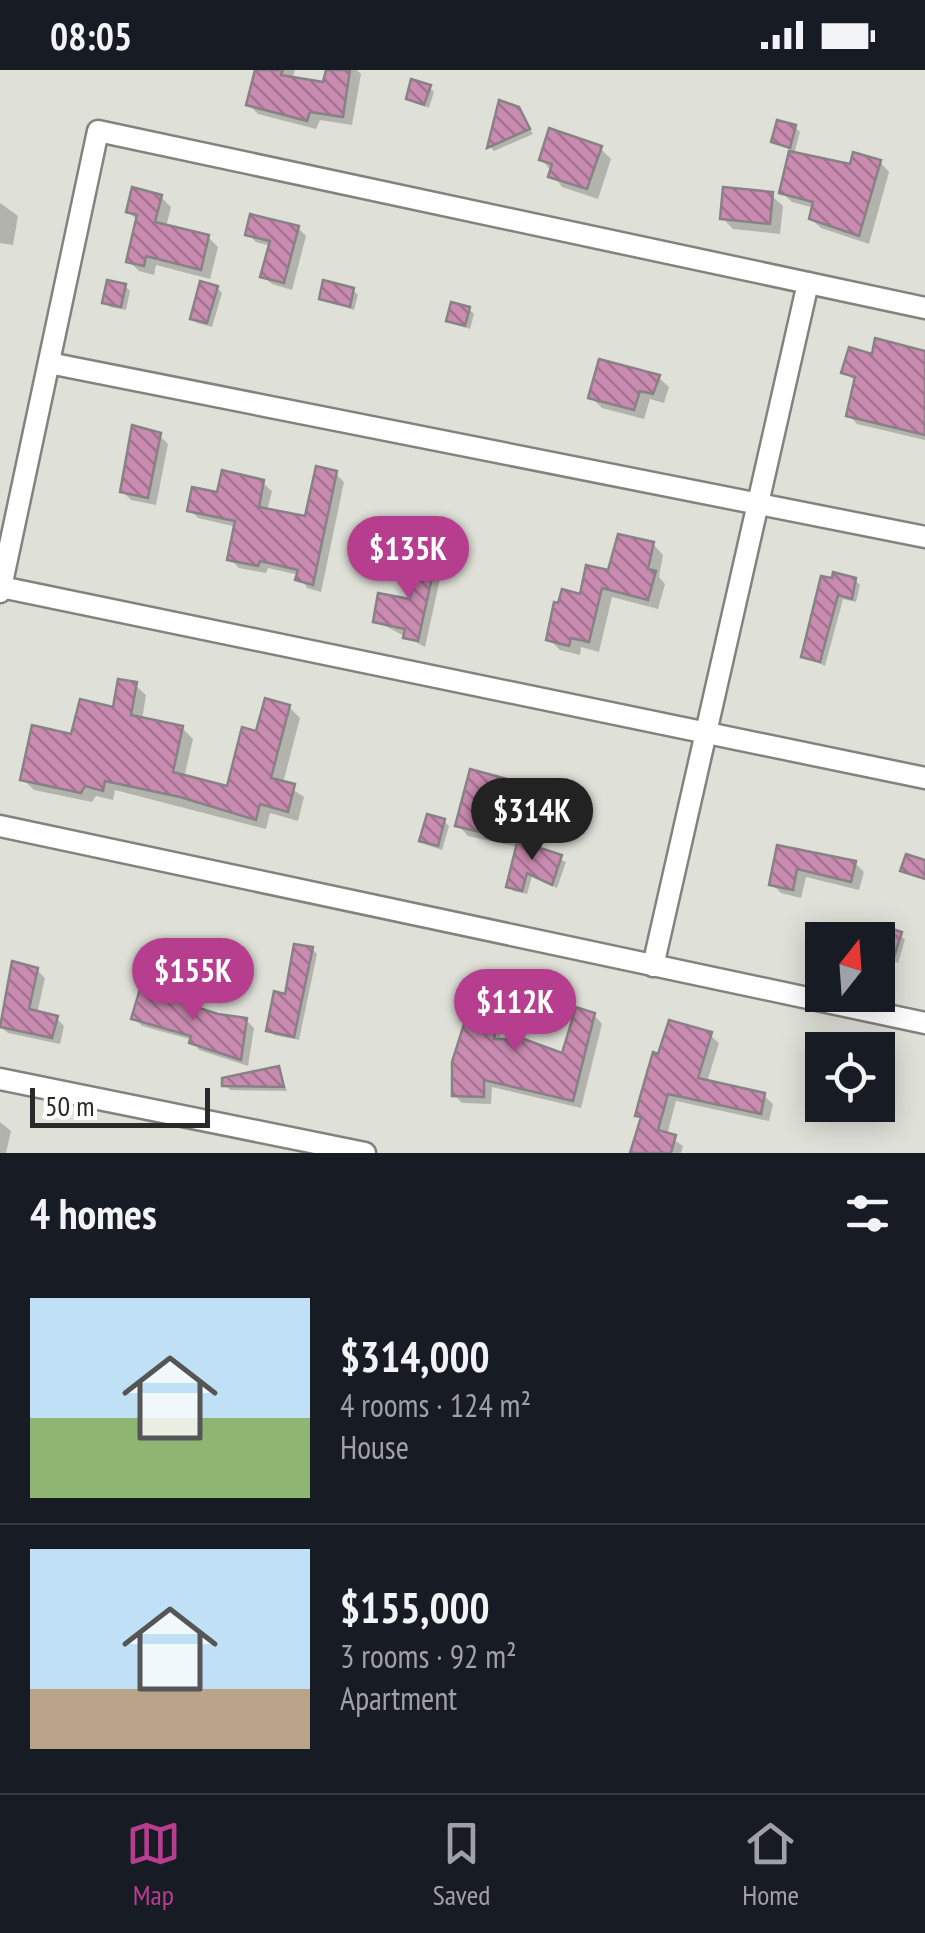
<!DOCTYPE html>
<html lang="en">
<head>
<meta charset="utf-8">
<style>
	body { margin:0; font-family:"PT Sans Narrow",sans-serif; background:#242831; color:#f1f3f6; height:100vh; display:flex; flex-direction:column; font-size:38px; white-space:nowrap }
	* { box-sizing:border-box; margin:0 }
	p { font-size:32px; color:#9ea1a6 }
	.icon { flex:none; width:55px; height:55px; fill:none; stroke:currentColor; stroke-width:2; stroke-linecap:round; stroke-linejoin:round }
	.map { position:relative; height:1083px; overflow:hidden }
	.drawer { display:flex; flex-direction:column; background:#171b24; flex:1 }
	.drawer>* { flex:none }
	.needle { width:65px; rotate:17deg }
	.controls { position:absolute; left:805px; top:852px; display:grid; gap:20px }
	.controls a { display:grid; place-items:center; width:90px; height:90px; border-radius:0px; background:#171b24; box-shadow:0 5px 25px #0003; font-size:50px }
	.scale { position:absolute; left:30px; bottom:25px; width:180px; box-sizing:border-box; padding-left:10px; border:5px solid #2a2a28; border-top:0; font-size:28px; line-height:35px; white-space:nowrap; color:#2a2a28; -webkit-text-stroke:8px #fffffe; paint-order:stroke }
	.price { position:absolute; translate:-50% -85px; padding:0 22px; border-radius:35px; background:#b73d8f; color:#fff; font-size:32px; line-height:65px; filter:drop-shadow(0 2px 5px #0008) }
	.price::after { content:''; position:absolute; left:50%; top:60px; width:30px; height:22px; margin-left:-15px; background:inherit; clip-path:polygon(0 0,100% 0,50% 100%) }
	.price.current { background:#222; color:#fff }
	ul { padding:0; list-style:none }
	li { display:flex; align-items:center; gap:30px; height:250px; padding:0 30px }
	li+li { border-top:2px solid #363941 }
	li span { display:grid; place-items:center; flex:none; width:280px; height:200px; border-radius:0px; color:#555 }
	li>.icon { margin-inline-start:auto }
	span .icon { width:120px; height:120px; fill:#fffc; stroke-width:1 }
	li b { font-size:42px }
	h2 { display:flex; justify-content:space-between; align-items:center; height:120px; padding:0 30px; font-size:42px }
	.status { display:flex; justify-content:space-between; align-items:center; height:70px; padding:0 50px; background:#171b24; direction:ltr }
	.status svg { height:28px; fill:currentColor }
	.tab-bar { display:flex; justify-content:space-around; align-items:center; height:140px; border-top:2px solid #363941; background:#171b24; font-size:28px; color:#9ea1a6 }
	.tab-bar a { display:grid; justify-items:center; gap:5px }
	.tab-bar .current { color:#b73d8f }
	.map>svg:first-child { display:block }
	.shadow { fill:#0003 }
	.building { fill:url(#building-back-hatch); stroke:#888185; stroke-width:2.5 }
	.lines { fill:none; stroke-linecap:round; stroke-linejoin:round }
	.street-casing { stroke:#83837d; stroke-width:25 }
	.street { stroke:#fff; stroke-width:20 }
</style>
</head>
<body>
<div class="status"><b>08:05</b><svg viewBox="0 0 49 12"><path d="M0 12V9h3v3zM5 12V6h3v6zM10 12V3h3v9zM15 12V0h3v12zM26 1h20v11H26zM47 4h2v5h-2z"/></svg></div>
<div class="map">
<svg width="925" height="1083" viewBox="0 0 925 1083">
	<defs>
		<pattern id="building-back-hatch" width="6" height="6" patternUnits="userSpaceOnUse" patternTransform="scale(2.5)"><rect width="6" height="6" fill="#c98bb0"/><path d="M-1 5l2 2M0 0l6 6M5-1l2 2" fill="none" stroke="#a3728f"/></pattern>
	</defs>
	<rect width="100%" height="100%" fill="#dfe0d8"/>
	<!-- shadow -->
	<g class="shadow">
		<path d="M257 0H295L292 9 324 15 329 0H357L361 4 352 55 320 50 316 59 258 44 248 34Z"/>
		<path d="M429 17 434 22 429 38 408 29Z"/>
		<path d="M501 33 518 39 533 64 494 81 490 77Z"/>
		<path d="M795 57 800 62 794 84 852 97 880 92 889 102 869 174 821 158 811 149 814 138 792 132 782 123 791 80 774 71Z"/>
		<path d="M600 78 611 89 598 129 562 117 542 89Z"/>
		<path d="M771 125 783 136 780 164 733 159 722 148Z"/>
		<path d="M161 127 171 137 166 157 208 167 218 177 210 209 156 195 154 205 139 201 129 191 138 151 128 141Z"/>
		<path d="M0 133 18 146 13 175 0 173Z"/>
		<path d="M298 158 306 166 292 220 272 214 263 206 271 176 256 172 248 164Z"/>
		<path d="M125 216 130 221 126 240 110 237 105 232Z"/>
		<path d="M217 218 222 223 212 257 197 253 192 248Z"/>
		<path d="M353 220 358 225 354 240 321 228Z"/>
		<path d="M469 239 474 244 470 259 449 250Z"/>
		<path d="M925 283V370L857 354 849 345 857 312 844 302 874 287Z"/>
		<path d="M658 307 669 317 664 333 650 329 644 349 602 338 591 327Z"/>
		<path d="M159 365 168 374 156 435 131 430 122 421Z"/>
		<path d="M335 403 344 412 321 522 307 518 299 505 268 498 266 503 239 498 230 489 237 457 198 448 190 440 219 425 263 413 272 421 267 441 307 449Z"/>
		<path d="M653 474 663 485 659 507 665 514 658 539 612 527 599 582 581 577 580 585 560 580 549 569 582 527Z"/>
		<path d="M436 487 443 495 425 577 376 551 412 532Z"/>
		<path d="M823 509 855 510 860 515 856 532 843 529 825 596 804 586Z"/>
		<path d="M135 615 146 625 142 650 182 658 193 669 184 708 229 719 258 664 289 637 300 648 283 713 304 727 298 751 270 743 266 759 115 720 113 730 96 726 92 732 34 720 23 709 115 640Z"/>
		<path d="M509 712 536 737 528 766 541 773 539 780 566 792 557 818 532 806 527 824 513 821 508 816 518 777 468 766 458 755Z"/>
		<path d="M444 751 449 756 442 780 427 775 422 770Z"/>
		<path d="M779 778 855 793 864 802 859 820 806 807 801 828 781 823 772 814Z"/>
		<path d="M886 859 905 869 898 893 878 883Z"/>
		<path d="M312 879 317 884 299 970 274 965 269 960Z"/>
		<path d="M14 894 37 900 45 908 37 944 56 948 64 956 60 974 8 963 0 956Z"/>
		<path d="M502 919 510 927 500 966 503 969 564 986 594 945 602 954 581 1038 492 1017 491 1034 462 1033 454 1025Z"/>
		<path d="M218 946 246 950 254 958 248 996 199 980 193 970 142 956 134 948Z"/>
		<path d="M710 965 719 973 707 1012 764 1026 773 1034 769 1051 676 1031 667 1065 683 1076 681 1083H642L635 1076 643 1050 638 1045 660 986Z"/>
		<path d="M278 999 287 1021 230 1020 225 1015Z"/>
		<path d="M0 1052 11 1061 6 1083H0Z"/>
	</g>
	<!-- building -->
	<g class="building">
		<path d="M255 0H283L281 5 323 12 326 0H350L343 47 310 42 307 51 246 35Z"/>
		<path d="M411 9 431 15 424 35 406 29Z"/>
		<path d="M499 30 519 37 530 59 487 78Z"/>
		<path d="M777 50 796 55 790 78 771 72Z"/>
		<path d="M549 58 602 76 587 119 548 107 552 94 539 90Z"/>
		<path d="M789 81 850 94 853 82 881 90 859 166 809 149 813 132 779 123Z"/>
		<path d="M132 117 162 125 155 152 209 165 201 200 146 186 144 196 126 192 137 145 126 142Z"/>
		<path d="M723 117 773 122 770 154 720 149Z"/>
		<path d="M250 144 299 156 284 213 260 207 270 171 245 165Z"/>
		<path d="M107 210 126 214 121 237 102 233Z"/>
		<path d="M323 210 354 218 350 237 319 229Z"/>
		<path d="M200 211 218 216 207 253 190 249Z"/>
		<path d="M451 232 470 237 465 256 446 251Z"/>
		<path d="M875 268 925 281V365L846 346 855 307 841 303 849 277 872 284Z"/>
		<path d="M599 289 660 305 653 324 640 321 634 340 588 328Z"/>
		<path d="M132 355 161 363 148 428 120 422Z"/>
		<path d="M316 396 337 401 313 515 295 510 298 500 260 491 258 496 227 490 235 451 187 441 192 417 217 422 222 400 264 410 259 437 305 446Z"/>
		<path d="M618 464 654 472 648 499 656 501 648 530 602 518 589 572 571 568 569 576 546 570 554 532 558 533 562 519 580 524 586 495 608 500Z"/>
		<path d="M419 482 437 485 418 571 403 568 405 559 373 552 378 523 410 529Z"/>
		<path d="M833 502 856 508 852 529 838 525 820 592 801 587 821 506 832 508Z"/>
		<path d="M118 609 137 612 131 645 183 656 173 702 227 716 242 657 256 661 265 628 290 635 271 708 295 714 288 742 260 734 256 750 180 727 105 711 103 721 85 716 81 723 20 710 32 655 71 664 80 629 113 637Z"/>
		<path d="M470 699 511 710 508 720 526 724 514 770 455 756Z"/>
		<path d="M427 744 445 749 438 776 419 771Z"/>
		<path d="M520 761 537 766 534 776 562 785 552 815 527 803 522 821 506 817Z"/>
		<path d="M777 775 856 791 851 812 797 799 793 820 769 815Z"/>
		<path d="M906 784 925 790V809L900 801Z"/>
		<path d="M884 856 902 862 893 890 878 885Z"/>
		<path d="M294 874 313 877 294 967 266 961 274 921 285 924Z"/>
		<path d="M12 891 38 898 29 939 58 946 52 968 0 957Z"/>
		<path d="M478 910 503 917 492 958 496 959 494 969H524L562 983 576 937 595 943 573 1031 484 1010V1027L452 1026V992Z"/>
		<path d="M140 919 218 944 247 948 241 990 189 973 191 966 131 949Z"/>
		<path d="M669 950 712 962 698 1008 765 1023 761 1044 668 1024 658 1060 676 1065 671 1083H630L641 1047 635 1046 640 1027 653 982 658 984Z"/>
		<path d="M279 996 284 1017 222 1016V1008Z"/>
	</g>
	<g class="lines">
		<!-- street casing -->
		<g class="street-casing">
			<g id="street">
				<path d="M49 293 925 467"/>
				<path d="M1 517 925 708"/>
				<path d="M0 522 98 61 925 238"/>
				<path d="M0 756 925 953"/>
				<path d="M653 896 808 213"/>
				<path d="M0 1009 365 1083"/>
			</g>
		</g>
		<!-- street -->
		<use href="#street" class="street"/>
	</g>
</svg>
<div class="controls">
<a><svg class="needle" viewBox="-14 -14 28 28"><path d="M0-13l5 13h-10z" fill="#e53935"/><path d="M0 13l5-13h-10z" fill="#9ea1a6"/></svg></a>
<a><svg class="icon" aria-label="locate" viewBox="0 0 24 24"><circle cx="12" cy="12" r="6"/><path d="M12 2v4M12 18v4M2 12h4M18 12h4"/></svg></a>
</div>
<div class="scale">50 m</div>
<b class="price" style="left:408px;top:531px">$135K</b>
<b class="price current" style="left:532px;top:793px">$314K</b>
<b class="price" style="left:193px;top:953px">$155K</b>
<b class="price" style="left:515px;top:984px">$112K</b>
</div>
<section class="drawer">
<h2>4 homes<svg class="icon" aria-label="filters" viewBox="0 0 24 24"><path d="M4 7h16M4 17h16"/><circle cx="9" cy="7" r="2"/><circle cx="15" cy="17" r="2"/></svg></h2>
<ul>
<li><span style="background:linear-gradient(#bfe0f5 60%,#8fb573 0)"><svg class="icon" aria-label="home" viewBox="0 0 24 24"><path d="M3 11l9-7 9 7M6 9v11h12V9"/></svg></span><div><b>$314,000</b><p>4 rooms · 124 m²</p><p>House</p></div></li>
<li><span style="background:linear-gradient(#bfe0f5 70%,#b9a48a 0)"><svg class="icon" aria-label="home" viewBox="0 0 24 24"><path d="M3 11l9-7 9 7M6 9v11h12V9"/></svg></span><div><b>$155,000</b><p>3 rooms · 92 m²</p><p>Apartment</p></div></li>
</ul>
</section>
<nav class="tab-bar">
<a class="current"><svg class="icon" aria-label="map" viewBox="0 0 24 24"><path d="M3 6l6-2 6 2 6-2v14l-6 2-6-2-6 2zM9 4v14M15 6v14"/></svg>Map</a>
<a><svg class="icon" aria-label="saved" viewBox="0 0 24 24"><path d="M7 4h10v16l-5-4-5 4z"/></svg>Saved</a>
<a><svg class="icon" aria-label="home" viewBox="0 0 24 24"><path d="M3 11l9-7 9 7M6 9v11h12V9"/></svg>Home</a>
</nav>
</body>
</html>
